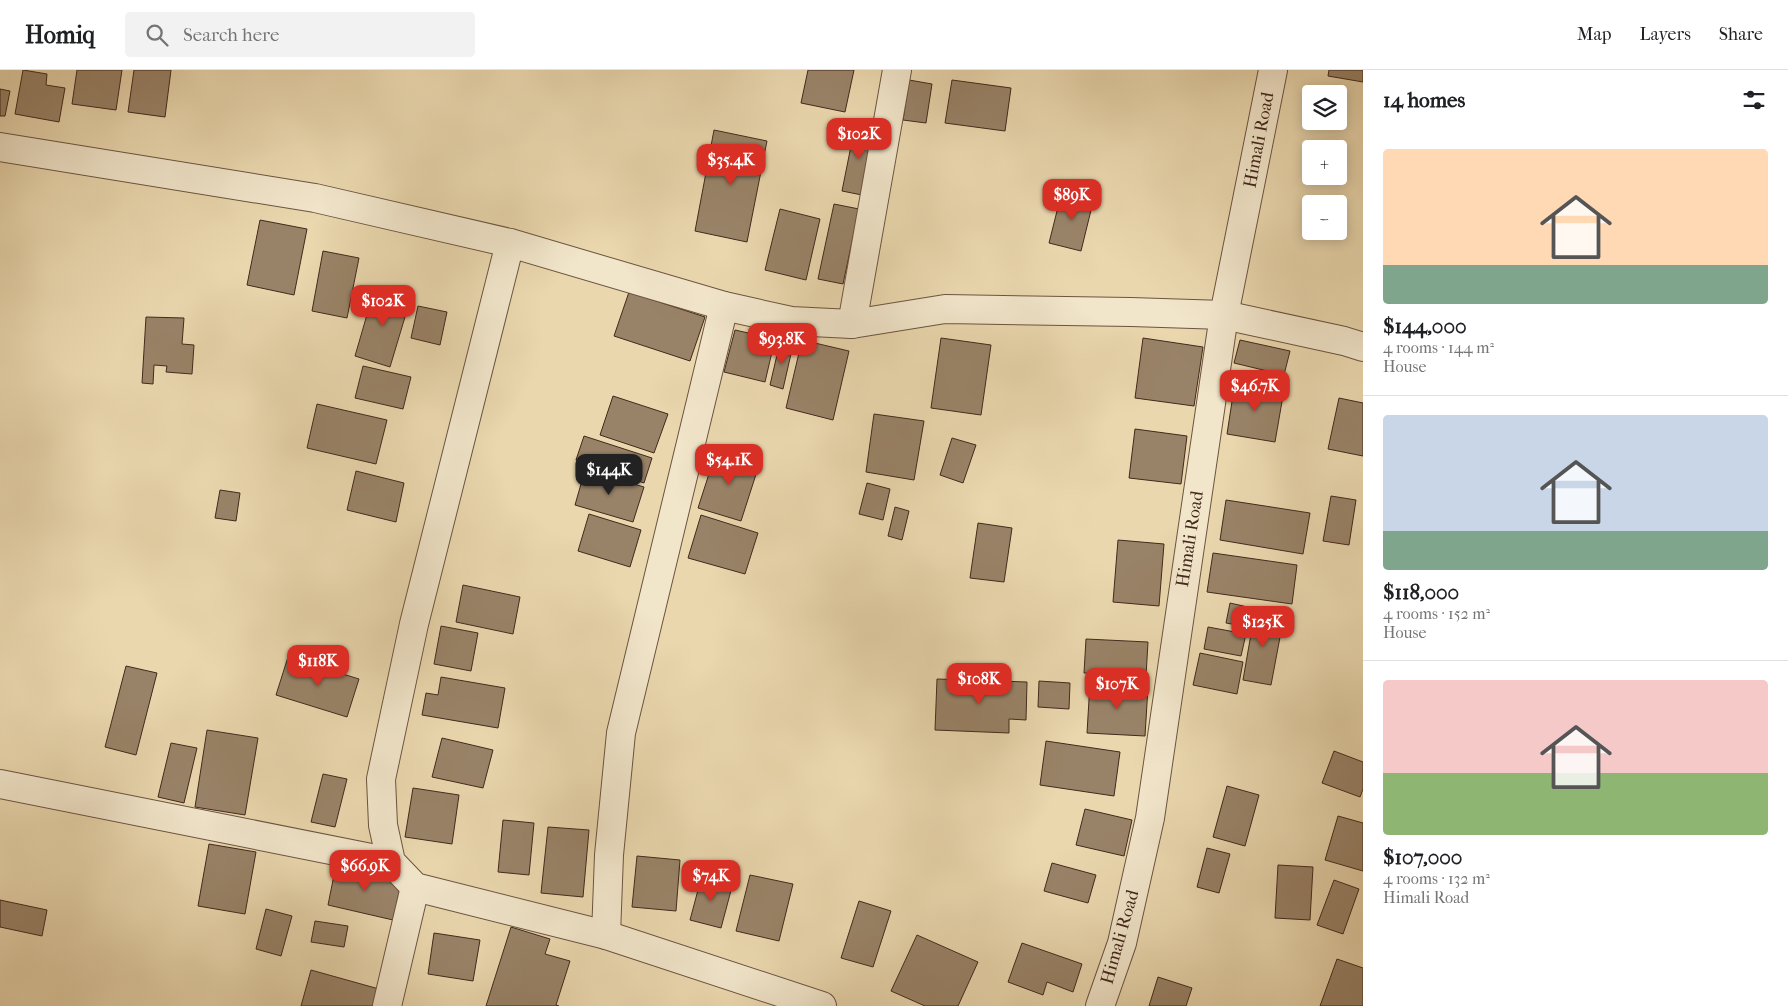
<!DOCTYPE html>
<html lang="en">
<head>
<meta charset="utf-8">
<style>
	body { margin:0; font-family:"IM FELL French Canon",serif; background:#f2f2f2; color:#202124; height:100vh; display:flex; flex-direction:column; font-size:19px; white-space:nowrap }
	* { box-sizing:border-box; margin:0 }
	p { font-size:16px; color:#757577 }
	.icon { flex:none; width:28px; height:28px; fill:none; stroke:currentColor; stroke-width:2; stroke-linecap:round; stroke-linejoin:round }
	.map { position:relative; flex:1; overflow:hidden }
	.panel { display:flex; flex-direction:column; background:#fff; width:425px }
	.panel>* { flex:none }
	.controls { position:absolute; left:1302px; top:15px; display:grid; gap:10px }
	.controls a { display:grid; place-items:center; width:45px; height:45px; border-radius:5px; background:#fff; box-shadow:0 2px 12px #0003; font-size:25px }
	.price { position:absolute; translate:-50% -42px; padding:0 11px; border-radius:10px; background:#d93025; color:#fff; font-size:16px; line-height:32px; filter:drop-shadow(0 1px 2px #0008) }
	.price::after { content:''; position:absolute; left:50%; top:30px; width:15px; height:11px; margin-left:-8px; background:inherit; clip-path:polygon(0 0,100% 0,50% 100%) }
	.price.active { background:#222; color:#fff }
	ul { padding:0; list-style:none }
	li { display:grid; align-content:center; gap:10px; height:265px; padding:0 20px }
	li+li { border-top:1px solid #e0e0e0 }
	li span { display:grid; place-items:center; height:155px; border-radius:5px; color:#555 }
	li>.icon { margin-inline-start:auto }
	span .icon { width:90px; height:90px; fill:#fffc; stroke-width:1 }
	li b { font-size:21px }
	h2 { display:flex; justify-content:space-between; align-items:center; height:60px; padding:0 20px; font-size:21px }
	header { display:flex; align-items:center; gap:30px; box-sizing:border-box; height:70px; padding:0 25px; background:#fff; border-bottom:1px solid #e0e0e0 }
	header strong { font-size:24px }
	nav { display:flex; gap:28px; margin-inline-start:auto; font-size:18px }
	.search { width:350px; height:45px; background:#f2f2f2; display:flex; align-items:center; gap:12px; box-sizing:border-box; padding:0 18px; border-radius:5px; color:#757577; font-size:19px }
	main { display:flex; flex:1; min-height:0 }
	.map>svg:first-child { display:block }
	.building { fill:#998368; stroke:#42291c }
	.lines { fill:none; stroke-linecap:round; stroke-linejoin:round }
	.street-casing { stroke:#6c5440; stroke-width:30 }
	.street { stroke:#f1e5ca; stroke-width:28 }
	.labels { text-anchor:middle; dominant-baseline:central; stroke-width:4; stroke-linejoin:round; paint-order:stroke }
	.street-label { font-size:18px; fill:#42291c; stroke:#f1e5ca }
</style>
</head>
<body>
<header>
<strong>Homiq</strong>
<div class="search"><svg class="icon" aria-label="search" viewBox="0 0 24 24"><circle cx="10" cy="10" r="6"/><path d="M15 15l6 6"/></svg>Search here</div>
<nav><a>Map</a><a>Layers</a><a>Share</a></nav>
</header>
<main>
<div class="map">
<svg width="1363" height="936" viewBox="0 0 1363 936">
	<rect width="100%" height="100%" fill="#ead7ae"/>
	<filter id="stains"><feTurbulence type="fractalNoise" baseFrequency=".004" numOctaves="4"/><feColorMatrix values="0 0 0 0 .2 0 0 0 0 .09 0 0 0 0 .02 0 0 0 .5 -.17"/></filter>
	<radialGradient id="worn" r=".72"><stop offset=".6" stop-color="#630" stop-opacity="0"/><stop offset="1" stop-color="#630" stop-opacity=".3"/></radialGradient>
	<!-- building -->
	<g class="building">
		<path d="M23 0 47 4 46 15 65 18 59 52 15 44Z"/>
		<path d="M77 0H122L116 40 72 34Z"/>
		<path d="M134 0H171L165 47 128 42Z"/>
		<path d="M808 0H854L845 42 801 33Z"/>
		<path d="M1329 0H1363V12L1328 6Z"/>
		<path d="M909 10 932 14 926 53 903 50Z"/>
		<path d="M952 10 1011 18 1005 61 945 53Z"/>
		<path d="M0 19 10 21 5 46H0Z"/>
		<path d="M855 56 876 61 862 125 842 121Z"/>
		<path d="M714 60 767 71 747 172 695 161Z"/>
		<path d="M1062 121 1094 128 1081 181 1049 173Z"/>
		<path d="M834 134 859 139 843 214 818 209Z"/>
		<path d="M780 139 820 149 806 210 765 200Z"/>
		<path d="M260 150 307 159 294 225 247 215Z"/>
		<path d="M323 181 359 188 347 248 312 241Z"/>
		<path d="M375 217 411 227 390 297 355 286Z"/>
		<path d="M629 222 705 247 690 291 614 266Z"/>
		<path d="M418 236 447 242 440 275 411 268Z"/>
		<path d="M146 247 184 248 182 274 194 275 192 304 166 302 167 296 154 295 153 314 142 313Z"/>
		<path d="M735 260 775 269 765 312 724 302Z"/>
		<path d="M941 268 991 275 981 345 931 338Z"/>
		<path d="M1143 268 1203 277 1194 336 1135 328Z"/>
		<path d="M802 270 849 281 833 350 786 338Z"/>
		<path d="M1240 270 1290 281 1284 305 1234 293Z"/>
		<path d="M780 272 793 275 783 319 770 315Z"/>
		<path d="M363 296 411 307 403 339 355 328Z"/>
		<path d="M1235 312 1284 320 1275 372 1227 364Z"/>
		<path d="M613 326 668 344 654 383 600 365Z"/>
		<path d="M1339 328 1363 333V386L1328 379Z"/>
		<path d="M317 334 387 350 376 394 307 378Z"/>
		<path d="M874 344 924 351 914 410 866 402Z"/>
		<path d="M1135 359 1187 366 1181 414 1129 408Z"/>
		<path d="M584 366 652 388 644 413 576 390Z"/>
		<path d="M952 368 976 375 963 413 940 405Z"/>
		<path d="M716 382 759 395 741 451 698 438Z"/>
		<path d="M585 400 644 417 633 452 575 435Z"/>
		<path d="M356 401 404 413 396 452 347 440Z"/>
		<path d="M867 413 890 419 883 450 859 444Z"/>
		<path d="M220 420 240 423 236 451 215 448Z"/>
		<path d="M1331 426 1356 430 1349 475 1323 471Z"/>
		<path d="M1226 430 1310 443 1303 484 1220 470Z"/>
		<path d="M895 437 909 441 902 470 888 466Z"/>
		<path d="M589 444 641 460 630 497 578 481Z"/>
		<path d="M701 445 758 463 745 504 688 488Z"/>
		<path d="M978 453 1012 458 1004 512 970 508Z"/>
		<path d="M1118 470 1164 474 1159 536 1113 532Z"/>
		<path d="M1213 483 1297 495 1292 534 1207 522Z"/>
		<path d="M463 515 520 527 513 564 456 552Z"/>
		<path d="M1230 533 1252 538 1248 557 1226 553Z"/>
		<path d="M1255 541 1284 546 1271 615 1243 610Z"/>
		<path d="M441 556 478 563 471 601 434 594Z"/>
		<path d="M1208 557 1246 564 1241 586 1204 579Z"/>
		<path d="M1086 569 1148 572 1146 606 1084 603Z"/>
		<path d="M1200 583 1243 592 1237 624 1193 615Z"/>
		<path d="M288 587 359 609 347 647 276 625Z"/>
		<path d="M126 596 157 603 136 685 105 677Z"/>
		<path d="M441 607 505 618 498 658 422 645 426 623 438 625Z"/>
		<path d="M937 609 1027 612 1026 650 1009 649V663L935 660Z"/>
		<path d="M1039 611 1070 613 1069 639 1038 637Z"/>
		<path d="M1090 613 1148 617 1145 666 1087 663Z"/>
		<path d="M207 660 258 668 245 745 195 737Z"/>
		<path d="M442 668 493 680 483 718 432 707Z"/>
		<path d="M1046 671 1120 682 1114 726 1040 715Z"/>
		<path d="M171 673 197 678 184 733 158 727Z"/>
		<path d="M1334 681 1363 692V719L1360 727 1322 713Z"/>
		<path d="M323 704 347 709 335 757 311 752Z"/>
		<path d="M1227 716 1259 725 1245 776 1213 767Z"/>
		<path d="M413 718 459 725 452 774 405 767Z"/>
		<path d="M1085 739 1132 750 1124 786 1076 775Z"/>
		<path d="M1338 746 1363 753V801L1325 790Z"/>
		<path d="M503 750 534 753 529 805 498 802Z"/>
		<path d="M548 757 589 760 583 827 541 823Z"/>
		<path d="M209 774 256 782 245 844 198 836Z"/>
		<path d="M1207 778 1230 784 1219 823 1197 817Z"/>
		<path d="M637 786 680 790 676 841 632 837Z"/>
		<path d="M1052 793 1096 805 1088 833 1044 821Z"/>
		<path d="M336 795 402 810 393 850 328 835Z"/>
		<path d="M1278 795 1313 797 1310 850 1275 848Z"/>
		<path d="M702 805 733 813 721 858 690 850Z"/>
		<path d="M750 805 793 814 779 871 736 861Z"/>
		<path d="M1334 810 1359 819 1343 864 1317 855Z"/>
		<path d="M0 830 47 840 42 866 0 857Z"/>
		<path d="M859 831 891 841 873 897 841 888Z"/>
		<path d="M266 839 292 846 281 886 256 879Z"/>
		<path d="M315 851 348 856 344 877 311 872Z"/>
		<path d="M511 857 550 869 545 884 570 891 556 935 559 936H486Z"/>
		<path d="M434 863 480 870 473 911 428 904Z"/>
		<path d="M917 865 978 892 958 936H925L891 921Z"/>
		<path d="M1022 873 1082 894 1073 922 1047 912 1043 925 1008 912Z"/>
		<path d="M1337 889 1363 898V936H1320Z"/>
		<path d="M311 900 379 919 375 936H301Z"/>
		<path d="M1158 907 1192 918 1186 936H1149Z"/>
	</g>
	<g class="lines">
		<!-- street casing -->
		<g class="street-casing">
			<g id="street">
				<path d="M0 77 315 128 510 173 724 236 791 251 852 254 945 239 1131 242 1224 245 1344 271 1363 277"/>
				<path d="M510 173 414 554 381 709 383 755 391 792 415 817 606 865 822 936"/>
				<path d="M852 254 897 0"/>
				<path d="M0 714 391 792"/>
				<path d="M606 865 609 785 621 663 724 236"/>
				<path d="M387 936 415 817"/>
				<path d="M1100 936 1122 873 1150 748 1224 245 1273 0"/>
			</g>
		</g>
		<!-- street -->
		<use href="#street" class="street"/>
	</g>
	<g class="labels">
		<!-- street labels -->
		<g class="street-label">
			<text transform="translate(1259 70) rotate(-79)">Himali Road</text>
			<text transform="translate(1190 469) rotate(-81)">Himali Road</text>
			<text transform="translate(1120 867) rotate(-74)">Himali Road</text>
		</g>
	</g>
	<rect width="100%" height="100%" filter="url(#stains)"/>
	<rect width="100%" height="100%" fill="url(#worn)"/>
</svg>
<div class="controls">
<a><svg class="icon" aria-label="layers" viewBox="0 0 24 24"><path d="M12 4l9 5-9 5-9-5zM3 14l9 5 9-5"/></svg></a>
<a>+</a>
<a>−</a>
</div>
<b class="price" style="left:859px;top:90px">$102K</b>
<b class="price" style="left:731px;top:116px">$35.4K</b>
<b class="price" style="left:1072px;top:151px">$89K</b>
<b class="price" style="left:383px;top:257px">$102K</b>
<b class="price" style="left:782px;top:295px">$93.8K</b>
<b class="price" style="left:1255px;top:342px">$46.7K</b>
<b class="price" style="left:729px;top:416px">$54.1K</b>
<b class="price active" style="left:609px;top:426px">$144K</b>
<b class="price" style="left:1263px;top:578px">$125K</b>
<b class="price" style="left:318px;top:617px">$118K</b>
<b class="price" style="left:979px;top:635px">$108K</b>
<b class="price" style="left:1117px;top:640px">$107K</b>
<b class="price" style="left:365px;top:822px">$66.9K</b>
<b class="price" style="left:711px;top:832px">$74K</b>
</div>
<section class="panel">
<h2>14 homes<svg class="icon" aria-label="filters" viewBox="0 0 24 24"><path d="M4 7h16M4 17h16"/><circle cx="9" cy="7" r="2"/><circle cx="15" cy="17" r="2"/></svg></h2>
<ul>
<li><span style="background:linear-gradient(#ffd9b3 75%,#7fa58c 0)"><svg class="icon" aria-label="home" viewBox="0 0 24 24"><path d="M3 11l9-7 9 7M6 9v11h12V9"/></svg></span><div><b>$144,000</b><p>4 rooms · 144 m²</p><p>House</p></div></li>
<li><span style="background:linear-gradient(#c9d6e8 75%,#7fa58c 0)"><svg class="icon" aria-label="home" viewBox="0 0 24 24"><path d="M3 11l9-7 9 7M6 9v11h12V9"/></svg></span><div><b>$118,000</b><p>4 rooms · 152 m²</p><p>House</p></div></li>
<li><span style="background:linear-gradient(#f6c9c9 60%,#8fb573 0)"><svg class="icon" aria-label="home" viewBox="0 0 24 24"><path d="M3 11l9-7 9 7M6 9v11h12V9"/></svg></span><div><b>$107,000</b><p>4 rooms · 132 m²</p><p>Himali Road</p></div></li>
</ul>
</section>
</main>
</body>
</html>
